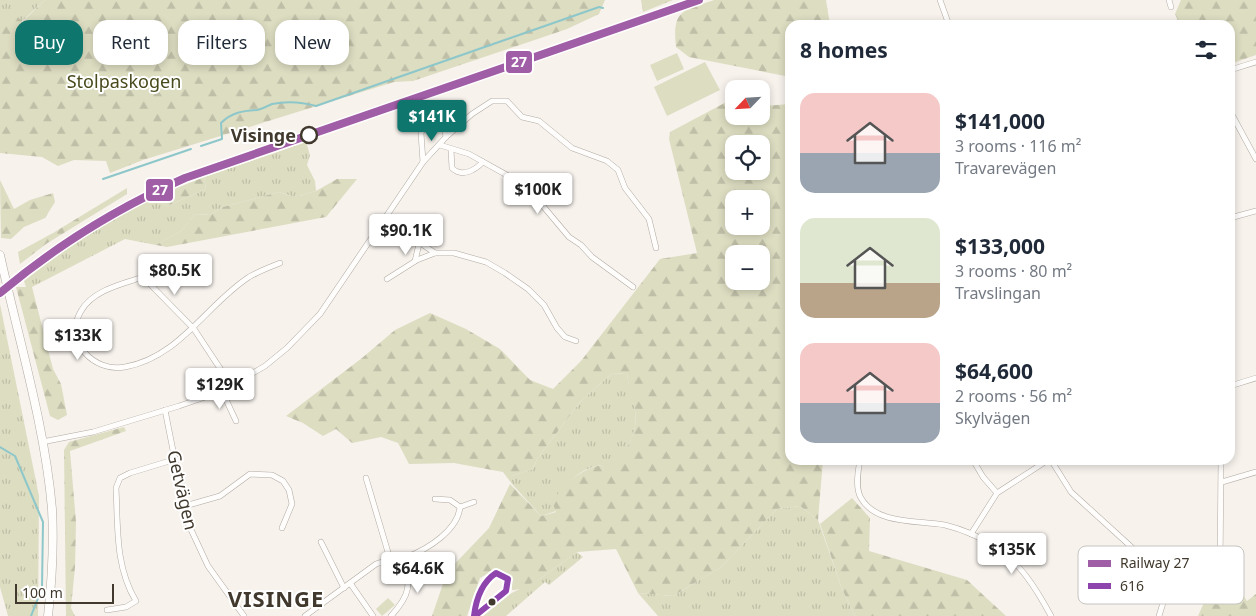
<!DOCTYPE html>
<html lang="en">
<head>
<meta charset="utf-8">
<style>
	body { margin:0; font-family:"Noto Sans",sans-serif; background:#f6f6f7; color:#1f2937; height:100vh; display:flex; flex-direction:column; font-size:19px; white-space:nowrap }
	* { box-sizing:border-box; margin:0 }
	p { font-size:16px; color:#747a83 }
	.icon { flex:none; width:28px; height:28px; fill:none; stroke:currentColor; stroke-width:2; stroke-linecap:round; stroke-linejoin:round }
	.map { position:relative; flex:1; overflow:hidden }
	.sheet { position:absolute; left:785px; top:20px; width:450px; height:445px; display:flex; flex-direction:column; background:#fff; border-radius:15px; box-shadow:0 2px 8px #0003 }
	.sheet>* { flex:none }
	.hud { position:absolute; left:15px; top:20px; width:475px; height:45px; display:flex; gap:10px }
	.needle { width:32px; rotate:245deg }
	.buttons { position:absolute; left:725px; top:80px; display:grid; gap:10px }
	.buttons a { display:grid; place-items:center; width:45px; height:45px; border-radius:10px; background:#fff; box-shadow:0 2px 8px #0003; font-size:25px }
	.scale { position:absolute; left:15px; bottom:12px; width:99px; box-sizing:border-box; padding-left:5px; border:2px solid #41392d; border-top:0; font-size:14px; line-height:18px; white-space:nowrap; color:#41392d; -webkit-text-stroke:4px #fff; paint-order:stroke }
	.price { position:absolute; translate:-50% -42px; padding:0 11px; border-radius:5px; background:#fff; color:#222; font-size:16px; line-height:32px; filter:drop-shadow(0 1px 2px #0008) }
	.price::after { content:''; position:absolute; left:50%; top:30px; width:15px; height:11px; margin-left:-8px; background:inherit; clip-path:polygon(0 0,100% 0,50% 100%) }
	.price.selected { background:#0f766e; color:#fff }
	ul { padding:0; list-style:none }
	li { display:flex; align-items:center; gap:15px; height:125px; padding:0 15px }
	li span { display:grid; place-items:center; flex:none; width:140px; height:100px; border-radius:15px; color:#555 }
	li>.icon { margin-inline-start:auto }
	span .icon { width:60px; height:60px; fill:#fffc; stroke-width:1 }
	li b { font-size:21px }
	h2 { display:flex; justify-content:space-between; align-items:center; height:60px; padding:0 15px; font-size:21px }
	.tag { padding:0 18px; border-radius:15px; background:#fff; box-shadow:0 2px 8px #0003; font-size:18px; line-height:45px }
	.tag.selected { background:#0f766e; color:#fff }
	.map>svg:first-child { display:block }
	.grass { fill:url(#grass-tufts) }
	.forest { fill:url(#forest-firs); fill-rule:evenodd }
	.green { fill:#ddddc2 }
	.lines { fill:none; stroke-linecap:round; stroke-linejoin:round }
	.stream { stroke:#8dc7ca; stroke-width:2 }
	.street-casing { stroke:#b0aaa2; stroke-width:6 }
	.secondary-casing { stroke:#b0aaa2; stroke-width:9 }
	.street { stroke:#fefdfc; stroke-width:5 }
	.secondary { stroke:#fefdfc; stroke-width:8 }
	.bus-1-casing { stroke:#fff; stroke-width:10 }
	.bus-1 { stroke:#8e44ad; stroke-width:6 }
	.rail-1-casing { stroke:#fff; stroke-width:11 }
	.rail-1 { stroke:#a05ea6; stroke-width:8 }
	.stop-dot { fill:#fff; stroke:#41392d; stroke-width:2.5 }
	.bus-dot { fill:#41392d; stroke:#fff; stroke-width:2 }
	.labels { text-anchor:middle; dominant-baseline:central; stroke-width:4; stroke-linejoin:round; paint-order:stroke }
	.park-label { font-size:18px; fill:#484a1b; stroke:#fff }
	.stop-label { font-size:18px; font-weight:bold; fill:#41392d; stroke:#fff; text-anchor:end }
	.street-label { font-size:18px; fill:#41392d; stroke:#fff }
	.district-label { font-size:22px; font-weight:bold; letter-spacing:1px; fill:#41392d; stroke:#fff }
	.key { fill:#fff; stroke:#c6c4c0; stroke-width:1 }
	.key-label { font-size:14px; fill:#41392d }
	.line-badge { stroke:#fff; stroke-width:2 }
	.badge-label { font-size:14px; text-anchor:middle; font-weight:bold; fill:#fff }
</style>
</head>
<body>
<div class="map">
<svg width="1256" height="616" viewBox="0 0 1256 616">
	<defs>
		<pattern id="grass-tufts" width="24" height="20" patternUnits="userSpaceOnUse" patternTransform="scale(1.25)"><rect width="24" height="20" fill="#ddddc2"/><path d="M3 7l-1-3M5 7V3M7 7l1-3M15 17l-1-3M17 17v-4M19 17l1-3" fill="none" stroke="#bfbea7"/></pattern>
		<pattern id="forest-firs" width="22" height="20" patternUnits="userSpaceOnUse" patternTransform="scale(1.25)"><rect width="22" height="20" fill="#ddddc2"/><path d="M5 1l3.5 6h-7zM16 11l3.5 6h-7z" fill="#bfbea7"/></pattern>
	</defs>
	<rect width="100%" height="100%" fill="#f7f2ec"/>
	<!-- grass -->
	<g class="grass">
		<path d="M0 0H45L21 22 0 17Z"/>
		<path d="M306 142 310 155 307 165 315 181 316 191 295 197 279 192 223 207 210 215 195 214 181 231 156 245 125 239 32 287H26L24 281C65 248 106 223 152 198L167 206 206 189 204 177Z"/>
		<path d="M0 304 39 496 38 616H8L0 587Z"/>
		<path d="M627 373C628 387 634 398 635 411 639 438 621 457 606 477L602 465C572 470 567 486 556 511L541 516 512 484V476L533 469 537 459 580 402 611 374Z"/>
		<path d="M800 506 818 520 842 589 855 616H658L638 593 673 596 721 567 777 509Z"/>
		<path d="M577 552 583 557 549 585 545 582 506 616H483L508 595 541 578Z"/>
	</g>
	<!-- forest -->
	<g class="forest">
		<path d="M45 0H605L599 14 567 29 413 81 394 82 143 160 110 173 106 161 74 160 58 166 42 157 0 153V17L11 8 22 22Z"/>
		<path d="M641 0H673L643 12Z"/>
		<path d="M714 0H826L830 25H790V77L689 57 676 47C672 10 682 11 714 0Z"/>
		<path d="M1181 0H1256V55L1230 64V25H1180L1175 14Z"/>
		<path d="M734 98V116H761V104L763 106 790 104V460H823L818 520 800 506 777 509 721 567 673 596 638 593 616 549 577 552 541 578 521 589 512 590V580L494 570 480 578 467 616H432L447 572 489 528 510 484 541 516 556 512 552 501C566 484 579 469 602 465L606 476C621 456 639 438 635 411 633 398 628 387 627 373L611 374 580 402 537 459 533 469 512 476V484L503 472 454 463 409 464 398 443 381 437 352 443 336 429 323 436 303 423 286 416 362 358 395 330 430 313 466 329 500 349 530 380 553 389 581 361 660 259 697 253 669 139 670 132ZM734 144H761V171H734ZM734 199H761V226H734ZM734 254H761V281H734Z"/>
		<path d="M204 177 206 189 167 206 152 198Z"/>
		<path d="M337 179H357L326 217 167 247 156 245 181 231 195 214 210 215 223 207 279 192 295 197 316 191Z"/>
		<path d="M0 180 14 209 30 200 53 193 55 202 45 218 24 227 11 239 1 238Z"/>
		<path d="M127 188V194L46 244 20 264 18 252 53 233Z"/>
		<path d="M16 287H32L53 369 61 384 67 415 58 420 50 416Z"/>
		<path d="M124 427 126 431 70 451 76 522 75 567 71 608 75 616H66L64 450 69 442Z"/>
		<path d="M852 498 870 518 869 551 967 580 1006 616H855L842 589 820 524Z"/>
		<path d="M1220 583 1231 586 1235 583 1247 601 1256 594V616H1198L1211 587Z"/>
	</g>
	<!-- green -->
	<g class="green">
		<path d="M677 53 684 69 657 81 650 65Z"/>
		<path d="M705 62 720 90 667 116 654 87Z"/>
		<path d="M388 598 395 605 382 616 376 609Z"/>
	</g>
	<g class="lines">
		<!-- stream -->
		<g class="stream">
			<path d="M201 146 222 139 221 123C232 112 243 111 257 110 262 109 267 106 272 104 287 101 302 102 316 106L599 7 603 8"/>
			<path d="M103 179 191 149"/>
			<path d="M0 447 15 456 43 522 42 588 31 616"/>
		</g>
		<!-- street casing -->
		<g class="street-casing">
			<g id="street">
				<path d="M940 0 949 25"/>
				<path d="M1169 0 1171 7"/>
				<path d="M1230 70 1256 62"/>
				<path d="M1230 111 1256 159"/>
				<path d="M440 145 469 154 514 179 532 193 569 237 581 245 592 257 633 287"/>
				<path d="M451 150 452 168C462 178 475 170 483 162"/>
				<path d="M423 162 421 133 425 125 434 122C442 125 445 128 446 137"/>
				<path d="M1230 218 1256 211"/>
				<path d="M385 219 435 253H454L486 262 505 273 528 289 544 305 557 328 565 337 576 341"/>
				<path d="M415 261 419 244"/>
				<path d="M387 279 417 260 435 253"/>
				<path d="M231 385 194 329 143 277C122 284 93 290 81 311 63 341 94 373 125 367 180 357 206 305 249 277 259 271 270 267 280 263"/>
				<path d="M1230 386 1256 378"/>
				<path d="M222 391 236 421"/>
				<path d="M165 410 187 521 208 566 244 616"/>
				<path d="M42 442 93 432 179 406 220 392 265 366 287 348 320 314 423 162 446 137 472 114 492 101H507L522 117 539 121 572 148 607 161 618 170 625 188 649 219 656 248"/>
				<path d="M860 460C858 471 855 488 861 498 876 525 919 520 945 525 961 529 980 537 994 546 1020 562 1037 590 1051 616"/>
				<path d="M973 460 983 477 997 493"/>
				<path d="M1051 460 1071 492 1149 563 1161 584 1163 603 1159 616"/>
				<path d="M1221 460 1220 569 1221 577 1227 581"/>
				<path d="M366 478 390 559"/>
				<path d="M1222 482 1256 472"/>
				<path d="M185 506 220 496 250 474 272 475 283 481 289 490 292 504 282 528"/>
				<path d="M460 507 474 502"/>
				<path d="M971 534 997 493 1048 460"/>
				<path d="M321 542 344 588"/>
				<path d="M350 583 373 616"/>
				<path d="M107 610 126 607 136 601C115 567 118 526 116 488L120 478 130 473 176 459"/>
				<path d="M305 616 376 564C387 560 399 561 407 557 428 549 458 530 460 507L450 500 435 499"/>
				<path d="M391 616C411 594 410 586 405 558"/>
				<path d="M474 616C476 600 481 580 496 573L508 579 506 591 475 616"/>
			</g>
		</g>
		<!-- secondary casing -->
		<g class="secondary-casing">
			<path id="secondary" d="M0 255C18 337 45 426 52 509 54 545 52 580 48 616"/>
		</g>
		<!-- street -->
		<use href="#street" class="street"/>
		<!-- secondary -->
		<use href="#secondary" class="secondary"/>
		<!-- bus-1 casing -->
		<g class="bus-1-casing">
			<path id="bus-1" d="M474 616C476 599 481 583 496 573L508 579 506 591 475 616"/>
		</g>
		<!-- bus-1 -->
		<use href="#bus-1" class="bus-1"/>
		<!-- rail-1 casing -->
		<g class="rail-1-casing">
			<path id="rail-1" d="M0 293C57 245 117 208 185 178L699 0"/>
		</g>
		<!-- rail-1 -->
		<use href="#rail-1" class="rail-1"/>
	</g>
	<!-- markers -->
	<circle class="stop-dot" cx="309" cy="135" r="8"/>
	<circle class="bus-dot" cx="492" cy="602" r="4.5"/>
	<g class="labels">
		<!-- park labels -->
		<g class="park-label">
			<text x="124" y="81">Stolpaskogen</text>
		</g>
		<!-- stop labels -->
		<g class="stop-label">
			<text x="296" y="135">Visinge</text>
		</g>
		<!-- street labels -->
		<g class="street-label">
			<text transform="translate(183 490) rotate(77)">Getvägen</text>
		</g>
		<!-- district labels -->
		<g class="district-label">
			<text x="276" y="598">VISINGE</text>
		</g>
	</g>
	<!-- legend -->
	<rect x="1078" y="546" width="166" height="58" rx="8" class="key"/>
	<rect x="1088" y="560" width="23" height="7" fill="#a05ea6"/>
	<rect x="1088" y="583" width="23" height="6" fill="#8e44ad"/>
	<g class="key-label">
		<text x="1120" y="568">Railway 27</text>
		<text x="1120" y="591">616</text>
	</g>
	<g class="line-badge">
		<rect x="505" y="50" width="28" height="24" rx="5" fill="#a05ea6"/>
		<rect x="145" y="178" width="29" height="24" rx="5" fill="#a05ea6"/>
	</g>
	<g class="badge-label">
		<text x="519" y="67">27</text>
		<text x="160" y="195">27</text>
	</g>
</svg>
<div class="buttons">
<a><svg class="needle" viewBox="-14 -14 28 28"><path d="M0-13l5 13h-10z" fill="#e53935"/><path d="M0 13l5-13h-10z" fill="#747a83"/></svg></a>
<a><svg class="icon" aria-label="locate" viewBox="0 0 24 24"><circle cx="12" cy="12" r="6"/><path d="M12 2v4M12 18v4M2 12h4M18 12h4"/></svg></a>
<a>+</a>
<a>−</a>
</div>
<div class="scale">100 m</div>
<b class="price selected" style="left:432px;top:142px">$141K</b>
<b class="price" style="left:538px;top:215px">$100K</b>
<b class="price" style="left:406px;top:256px">$90.1K</b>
<b class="price" style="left:175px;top:296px">$80.5K</b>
<b class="price" style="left:78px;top:361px">$133K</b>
<b class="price" style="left:220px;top:410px">$129K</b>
<b class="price" style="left:1012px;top:575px">$135K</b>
<b class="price" style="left:418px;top:594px">$64.6K</b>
<div class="hud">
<a class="tag selected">Buy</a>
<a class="tag">Rent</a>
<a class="tag">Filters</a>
<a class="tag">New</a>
</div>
<section class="sheet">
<h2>8 homes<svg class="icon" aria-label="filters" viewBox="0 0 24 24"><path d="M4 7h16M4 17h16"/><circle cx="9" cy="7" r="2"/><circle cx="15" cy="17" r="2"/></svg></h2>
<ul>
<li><span style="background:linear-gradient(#f6c9c9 60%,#9aa5b1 0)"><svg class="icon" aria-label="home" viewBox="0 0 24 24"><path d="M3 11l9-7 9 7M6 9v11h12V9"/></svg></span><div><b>$141,000</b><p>3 rooms · 116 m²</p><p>Travarevägen</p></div></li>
<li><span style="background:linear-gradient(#dfe7d0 65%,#b9a48a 0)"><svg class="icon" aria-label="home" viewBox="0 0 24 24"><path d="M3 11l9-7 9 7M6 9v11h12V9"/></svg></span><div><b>$133,000</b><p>3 rooms · 80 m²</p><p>Travslingan</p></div></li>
<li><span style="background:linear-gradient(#f6c9c9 60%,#9aa5b1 0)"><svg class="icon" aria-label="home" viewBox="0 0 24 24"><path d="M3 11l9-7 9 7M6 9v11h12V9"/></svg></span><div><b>$64,600</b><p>2 rooms · 56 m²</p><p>Skylvägen</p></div></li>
</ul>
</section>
</div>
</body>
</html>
